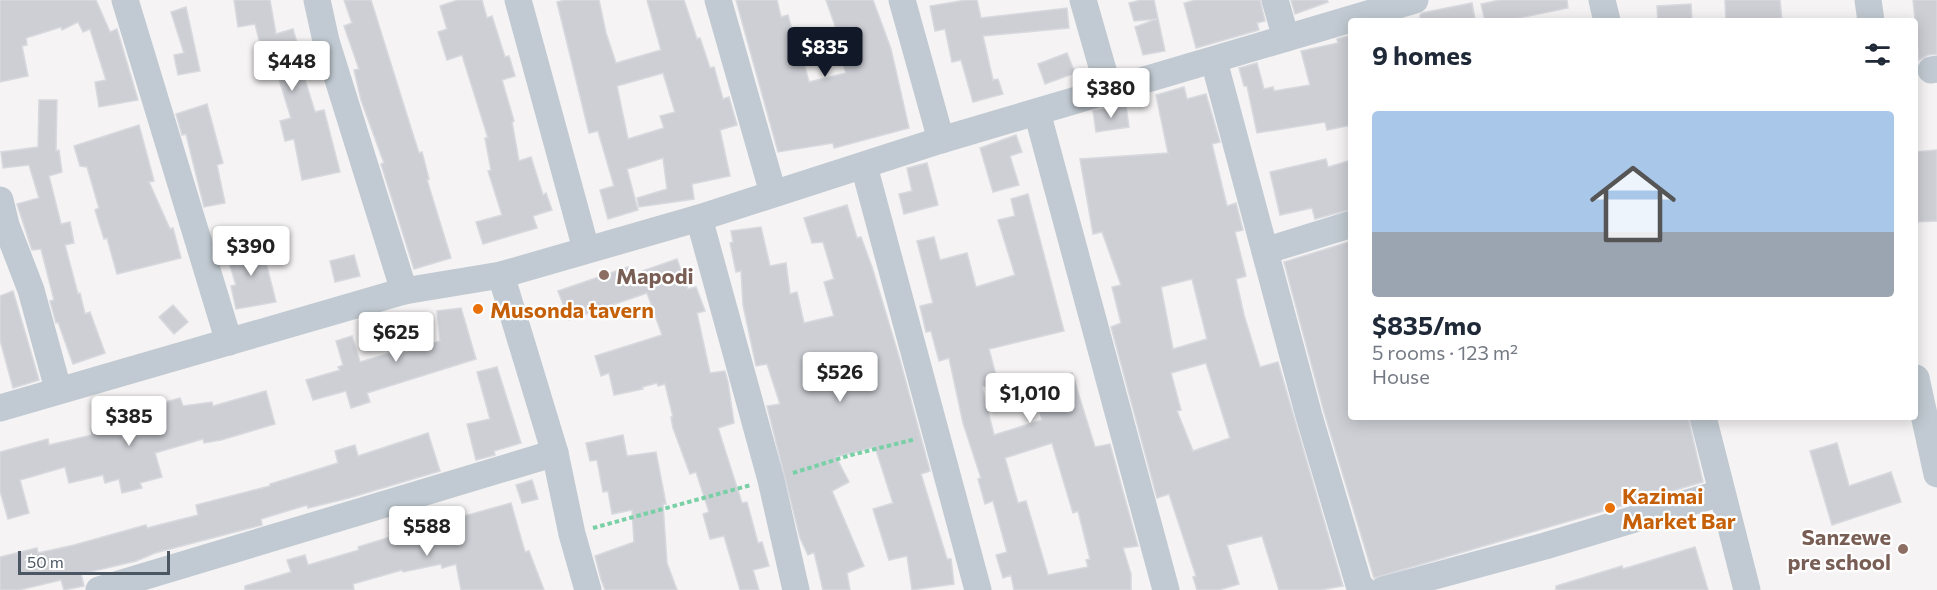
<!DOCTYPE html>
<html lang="en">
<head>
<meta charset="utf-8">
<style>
	body { margin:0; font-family:Commissioner,sans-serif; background:#f2f2f3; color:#1f2937; height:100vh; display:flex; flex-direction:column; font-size:22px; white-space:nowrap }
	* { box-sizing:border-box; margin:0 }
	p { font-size:20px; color:#747a83 }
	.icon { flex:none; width:33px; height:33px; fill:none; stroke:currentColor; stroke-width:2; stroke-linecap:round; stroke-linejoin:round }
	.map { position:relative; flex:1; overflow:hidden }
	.sheet { position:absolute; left:1348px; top:18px; width:570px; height:402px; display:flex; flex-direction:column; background:#fff; border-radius:6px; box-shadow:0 3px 15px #0003 }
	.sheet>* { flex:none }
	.scale { position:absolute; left:18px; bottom:15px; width:152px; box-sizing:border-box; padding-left:6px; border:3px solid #4a5661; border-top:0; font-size:16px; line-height:21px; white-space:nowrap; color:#4a5661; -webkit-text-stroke:4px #fff; paint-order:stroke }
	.price { position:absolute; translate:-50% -51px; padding:0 14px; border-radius:6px; background:#fff; color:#222; font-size:20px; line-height:39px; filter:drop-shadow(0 2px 3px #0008) }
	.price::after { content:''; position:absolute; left:50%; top:36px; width:18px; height:14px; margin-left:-9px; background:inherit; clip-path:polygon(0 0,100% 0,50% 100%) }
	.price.active { background:#111827; color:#fff }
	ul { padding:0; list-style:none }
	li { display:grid; align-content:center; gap:12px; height:318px; padding:0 24px }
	li span { display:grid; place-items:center; height:186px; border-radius:6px; color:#555 }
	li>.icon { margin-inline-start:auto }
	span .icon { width:108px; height:108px; fill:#fffc; stroke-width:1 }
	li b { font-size:26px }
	h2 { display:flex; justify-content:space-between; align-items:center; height:72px; padding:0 24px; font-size:26px }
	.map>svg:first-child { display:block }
	.building { fill:#cdcfd5; stroke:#d7d9de; stroke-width:1.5; fill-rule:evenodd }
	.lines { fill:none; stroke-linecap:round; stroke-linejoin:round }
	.path { stroke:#7ad0a6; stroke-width:4; stroke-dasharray:4.5 3; stroke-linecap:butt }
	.minor { stroke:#c1cad2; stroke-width:27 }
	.education-dot { fill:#8d6e63; stroke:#fff; stroke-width:2 }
	.food-dot { fill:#e8710a; stroke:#fff; stroke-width:2 }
	.labels { text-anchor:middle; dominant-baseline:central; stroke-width:4.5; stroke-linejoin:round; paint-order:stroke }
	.education-label { font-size:22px; font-weight:bold; fill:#785e54; stroke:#fff; text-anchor:start }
	.food-label { font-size:22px; font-weight:bold; fill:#c56008; stroke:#fff; text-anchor:start }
</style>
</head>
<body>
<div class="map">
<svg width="1937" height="590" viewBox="0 0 1937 590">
	<rect width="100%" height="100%" fill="#f5f3f3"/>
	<!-- building -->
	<g class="building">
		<path d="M0 0H96L110 32 117 29 138 100 99 107 95 82 106 80 90 29 83 32 78 22 62 30 61 27 26 38 27 45 22 46 28 76 0 82Z"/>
		<path d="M234 0H270L276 34 293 29 300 53 297 54 315 112 324 110 340 172 302 180 294 139 285 141 280 121 291 118 273 60 265 63 255 24 238 27Z"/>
		<path d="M344 0H371L411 128 419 153 422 152 429 179 427 180 451 258 414 269 381 164 384 163 361 100 354 70 359 69 344 26 352 23Z"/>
		<path d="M458 0H482L487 18 492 16 505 57 509 56 515 76 502 80 514 121 512 122 519 161 531 157 543 195 546 193 552 210 533 216 537 228 483 244 476 222 502 215 488 171 491 170 485 138H488L462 55 447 60 438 32 447 29 440 6Z"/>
		<path d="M565 0H599L606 33 616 63 661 50 647 0H684L697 39 700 38 710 68 714 67 723 99 729 97 737 125 720 130 730 176 692 184 694 199 639 207 637 198 667 189 663 158 627 169 638 210 608 219 600 190 614 186 598 131 589 133 557 2ZM663 73 675 112 660 116 664 128 628 139 617 86Z"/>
		<path d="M736 0H777L781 17 788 15 797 49 800 48 809 82 846 73 834 39 839 37 826 0H873L891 49 909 128 834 148 833 143 778 152Z"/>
		<path d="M966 0H977L981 18 1067 8 1069 28 983 36 993 80 998 79 1003 94 973 102 961 60 952 62 945 29 935 31 930 6Z"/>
		<path d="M1141 0H1154L1165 51 1143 55 1135 27 1157 19 1134 21 1129 3Z"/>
		<path d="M1196 0H1260L1265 21 1257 23 1259 30 1196 48 1184 3Z"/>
		<path d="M1291 0H1327L1328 2 1295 14Z"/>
		<path d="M1500 0H1567L1568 8 1504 21H1485L1481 4Z"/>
		<path d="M1725 0H1780L1782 21H1726Z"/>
		<path d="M1913 0H1937V54L1928 55 1919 60Z"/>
		<path d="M1472 3 1475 19 1420 21V15L1422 13Z"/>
		<path d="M1691 4 1692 21H1658L1657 6Z"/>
		<path d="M186 7 200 71 178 75 174 55 184 53 171 12Z"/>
		<path d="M1352 35V125L1327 130 1325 122 1257 133 1247 86H1244L1239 68 1257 63 1264 89 1273 87 1274 91 1310 85 1301 51 1338 43 1337 39Z"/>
		<path d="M1067 53 1075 73 1045 84 1038 64Z"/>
		<path d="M1184 87 1187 99 1206 94 1220 142 1212 144 1227 206 1236 203 1243 230 1235 232 1246 276 1236 279 1244 315 1260 367 1278 362 1343 586 1320 590H1279L1262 536 1227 545 1239 584 1219 590H1197L1193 577 1196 576 1169 494 1157 498 1111 327 1121 323 1112 287 1121 285 1102 232 1093 234 1080 159 1168 153 1156 95ZM1192 279 1207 339 1173 349 1161 287ZM1206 363 1230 438 1193 451 1177 411 1181 410 1171 373Z"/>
		<path d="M39 100H57L56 151 59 150 62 172 49 176 61 224 70 222 74 243 65 245 78 294 80 293 85 314 90 312 105 353 73 364 58 322 56 323 50 301 54 300 41 249 32 250 17 204 39 198 29 165 3 168 1 152 38 147Z"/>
		<path d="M207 104 223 163 217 165 225 203 204 207 186 134 182 135 176 114Z"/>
		<path d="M1126 106 1129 127 1096 132 1093 111Z"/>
		<path d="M139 125 154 181 149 182 170 229 173 228 181 258 117 274 107 238 104 239 95 210 99 208 87 167 80 166 74 146Z"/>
		<path d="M1016 135 1022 152 1010 156 1019 185 993 192 980 148Z"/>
		<path d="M1937 150V221L1916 222V152Z"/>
		<path d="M1326 159 1328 167 1352 160V209L1315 219 1312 208 1280 215 1270 172Z"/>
		<path d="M927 163 938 205 904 214 899 194 912 191 907 168Z"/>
		<path d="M1028 194 1064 331 989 349 998 383 982 387 994 435 1042 420 1032 383 1072 373 1095 447 1110 444 1138 546 1123 548 1131 574V590H1014L1011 575 1003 578 996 555 1007 552 993 501 985 504 978 479 981 478 963 423 949 358 939 361 931 331 926 332 920 306 933 303 917 241 934 237 940 260 967 253 976 287 1015 275 998 220 1015 216 1011 199ZM1052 443 1073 513 1078 511 1090 559 1086 560 1088 567 1048 575 1026 501 1018 503 1005 458Z"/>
		<path d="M847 205 857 238 861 237 872 267 900 360 930 471 921 474 947 559H951L954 584 912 590 907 556 889 560 873 509 893 503 875 447 836 457 849 482 832 491 864 566 847 573 850 590H823L814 552 808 555 800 538 767 406 780 404 767 364 756 366 743 305 741 271 736 272 730 243 733 242 731 231 761 227 770 266 786 263 790 294 797 292 804 323 834 316 824 282 834 279 823 242 812 243 804 218Z"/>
		<path d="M1352 241V417H1688L1703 482 1374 578 1324 412 1284 262Z"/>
		<path d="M261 243 276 302 236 309 231 286 236 285 226 253Z"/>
		<path d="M354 255 360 276 335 282 330 261Z"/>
		<path d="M677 259 688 289 696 287 705 311 697 313 710 373 725 371 728 382 734 423 718 428 742 503 747 502 758 543 762 542 769 566 753 570 759 590H740L724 536 710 539 703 514 709 512 696 472 690 474 673 428 671 417H673L665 384 658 386 657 383 642 387 643 389 614 395 609 373 601 376 595 356 662 335 647 293 569 320 558 291 628 267 631 275Z"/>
		<path d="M13 291 39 380 13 388 0 340V296Z"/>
		<path d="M173 305 188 322 174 334 159 317Z"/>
		<path d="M461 308 476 359 367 393 370 402 351 408 346 391 313 400 306 380 340 370 338 367 343 365 336 341 352 336 360 362 394 352 395 355 440 341 437 311Z"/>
		<path d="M497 367 521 443 494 451 495 455 476 460 467 424 490 419 477 372Z"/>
		<path d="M266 391 275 424 221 440 204 443 203 439 155 453 162 477 140 483 142 488 122 493 119 479 105 483 103 475 69 483 65 467 20 480 29 513 8 519 0 491V452L48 439 49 445 92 435 91 429 118 422 123 440 166 427 159 404 180 398 183 406 212 402 213 406Z"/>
		<path d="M428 433 440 471 349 498 308 508 307 505 261 519 262 525 155 553 136 561 81 574 84 586 64 590 61 580 19 590H0V557L37 548 38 553 74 545 146 525 147 528 198 515 196 505 270 486V484L338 463 335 451 355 445 358 456Z"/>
		<path d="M623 435 627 456 656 452 666 504H663L667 563 677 590H605L601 579 595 556 634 542 632 510 612 514 608 491 603 492 597 460 590 461 586 443Z"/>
		<path d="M1837 443 1849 486 1891 472 1901 502 1832 525 1810 451Z"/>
		<path d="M532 480 538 499 522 503 516 485Z"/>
		<path d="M511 503 525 552 529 551 544 590H461L456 564 442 568 441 564 403 572 402 570 353 584 354 590H245V586L291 572 287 560 305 555 308 565 359 550 358 547 390 537 389 533 414 530Z"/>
		<path d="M1695 547 1708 590H1556V586L1622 566 1623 569Z"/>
	</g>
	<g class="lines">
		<!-- path -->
		<g class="path">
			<path d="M793 473 851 455 916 439"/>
			<path d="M593 528 751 485"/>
		</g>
		<!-- minor -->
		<g class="minor">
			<path d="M125 0 229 342"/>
			<path d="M317 0 326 41 404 291"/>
			<path d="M518 0 586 249"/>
			<path d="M718 0 773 193"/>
			<path d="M902 0 941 140"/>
			<path d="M1083 0 1109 91"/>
			<path d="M1275 0 1286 38"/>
			<path d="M1602 0 1607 21"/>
			<path d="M1868 0 1871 21"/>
			<path d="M1214 61 1309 416 1359 585 1364 590"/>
			<path d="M1931 70 1937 69"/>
			<path d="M1037 112 1166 590"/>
			<path d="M864 166 978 590"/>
			<path d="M0 200 6 225 31 290 58 389"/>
			<path d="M699 218 771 480 796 590"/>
			<path d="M1265 251 1352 224"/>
			<path d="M1916 378 1937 474"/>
			<path d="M0 408 404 291 501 275"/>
			<path d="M1703 417 1747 590"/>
			<path d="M99 590 555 453"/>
			<path d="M588 590 572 534 555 453 501 275 699 218 941 140 1415 0"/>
			<path d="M1383 590 1545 546 1721 493"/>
		</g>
	</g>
	<!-- markers -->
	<g class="education-dot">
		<circle cx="604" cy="275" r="6"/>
		<circle cx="1903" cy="549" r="6"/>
	</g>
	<g class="food-dot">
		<circle cx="478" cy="309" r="6"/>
		<circle cx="1610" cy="508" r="6"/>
	</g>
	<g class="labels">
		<!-- education labels -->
		<g class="education-label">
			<text x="616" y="275">Mapodi</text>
			<text x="1891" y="536" text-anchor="end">Sanzewe<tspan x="1891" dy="25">pre school</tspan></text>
		</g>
		<!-- food labels -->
		<g class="food-label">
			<text x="490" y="309">Musonda tavern</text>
			<text x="1622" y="495">Kazimai<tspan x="1622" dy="25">Market Bar</tspan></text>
		</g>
	</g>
</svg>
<div class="scale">50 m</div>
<b class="price active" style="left:825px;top:78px">$835</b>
<b class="price" style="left:292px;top:92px">$448</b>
<b class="price" style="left:1111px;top:119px">$380</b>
<b class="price" style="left:251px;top:277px">$390</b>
<b class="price" style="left:396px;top:363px">$625</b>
<b class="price" style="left:840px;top:403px">$526</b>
<b class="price" style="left:1030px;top:424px">$1,010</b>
<b class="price" style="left:129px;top:447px">$385</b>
<b class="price" style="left:427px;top:557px">$588</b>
<section class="sheet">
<h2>9 homes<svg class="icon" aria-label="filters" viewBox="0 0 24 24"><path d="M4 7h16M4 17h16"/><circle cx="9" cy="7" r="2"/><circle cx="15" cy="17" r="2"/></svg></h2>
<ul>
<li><span style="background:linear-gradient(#a9c7e8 65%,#9aa5b1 0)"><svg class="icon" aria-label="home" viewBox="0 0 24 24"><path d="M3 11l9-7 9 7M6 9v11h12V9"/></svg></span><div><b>$835/mo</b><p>5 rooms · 123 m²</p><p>House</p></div></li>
</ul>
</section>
</div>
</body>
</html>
